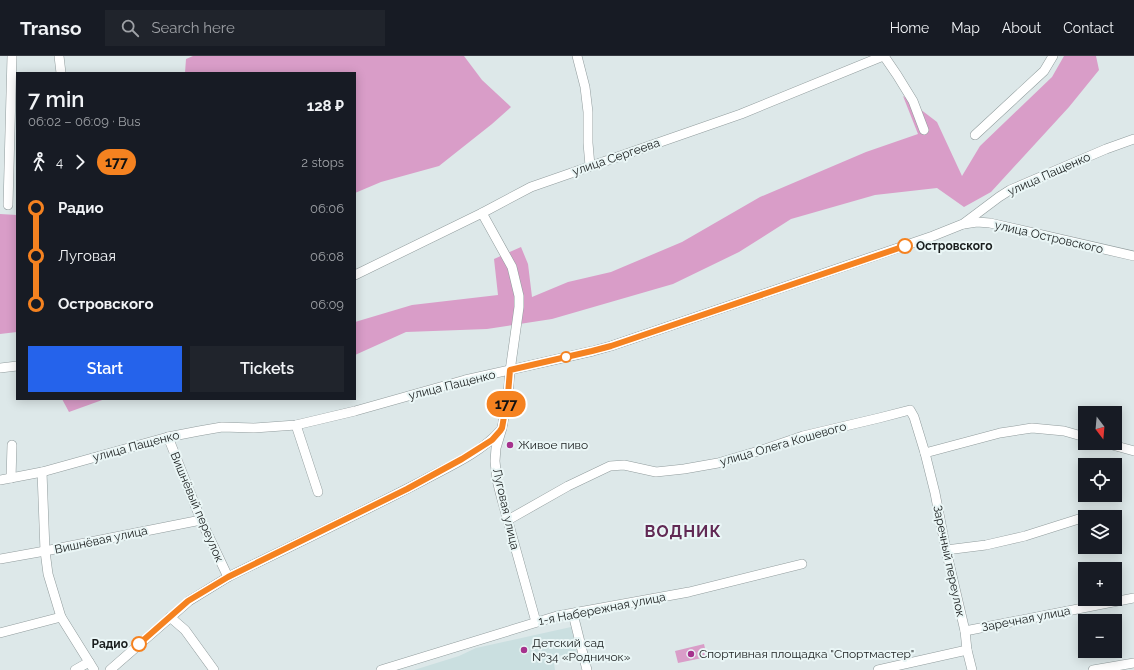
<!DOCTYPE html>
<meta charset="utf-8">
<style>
:root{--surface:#171b24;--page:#20242c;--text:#f1f3f6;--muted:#9ea1a6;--line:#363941;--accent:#2563eb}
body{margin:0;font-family:Raleway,sans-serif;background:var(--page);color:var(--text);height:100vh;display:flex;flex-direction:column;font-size:15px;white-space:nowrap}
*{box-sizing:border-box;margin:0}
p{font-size:13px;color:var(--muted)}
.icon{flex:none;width:22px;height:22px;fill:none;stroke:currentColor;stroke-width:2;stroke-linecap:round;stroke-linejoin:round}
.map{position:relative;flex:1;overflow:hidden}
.side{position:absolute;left:16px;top:16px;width:340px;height:328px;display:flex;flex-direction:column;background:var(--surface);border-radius:0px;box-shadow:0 2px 10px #0003}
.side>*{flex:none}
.badge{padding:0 8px;border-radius:13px;font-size:14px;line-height:26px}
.needle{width:26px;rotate:164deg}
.fabs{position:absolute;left:1078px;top:350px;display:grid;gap:8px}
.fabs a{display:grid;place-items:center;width:44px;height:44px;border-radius:0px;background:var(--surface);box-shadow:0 2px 10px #0003;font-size:20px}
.map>.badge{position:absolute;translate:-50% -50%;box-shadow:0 0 0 2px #fff}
.legs{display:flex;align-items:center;gap:6px;height:44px;padding:0 12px;font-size:13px}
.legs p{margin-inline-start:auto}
.head{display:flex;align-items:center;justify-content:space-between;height:68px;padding:0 12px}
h1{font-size:22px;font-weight:600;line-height:30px}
.button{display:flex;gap:8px;margin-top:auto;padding:8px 12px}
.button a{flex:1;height:46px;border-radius:0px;background:var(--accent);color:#fff;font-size:16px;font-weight:600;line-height:46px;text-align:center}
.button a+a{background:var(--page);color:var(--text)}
ul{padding:0 12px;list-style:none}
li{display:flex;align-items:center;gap:14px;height:48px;font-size:15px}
li i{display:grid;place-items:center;width:6px;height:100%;margin:0 5px;background:currentColor}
li i::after{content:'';width:10px;height:10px;margin:-5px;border:3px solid;border-radius:50%;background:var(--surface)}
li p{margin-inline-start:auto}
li:first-child i{background:linear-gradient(#0000 50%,currentColor 0)}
li:last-child i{background:linear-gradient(currentColor 50%,#0000 0)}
header{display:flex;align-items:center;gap:24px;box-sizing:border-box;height:56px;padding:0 20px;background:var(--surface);border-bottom:1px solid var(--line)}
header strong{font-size:19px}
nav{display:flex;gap:22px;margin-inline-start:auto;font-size:14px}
.search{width:280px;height:36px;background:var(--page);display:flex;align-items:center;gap:10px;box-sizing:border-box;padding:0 14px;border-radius:0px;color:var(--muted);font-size:15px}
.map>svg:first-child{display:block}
.built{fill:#cadfe0}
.green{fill:#d99dc8}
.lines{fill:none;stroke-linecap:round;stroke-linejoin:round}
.minor-casing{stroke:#919c9d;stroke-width:10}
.minor{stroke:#fff;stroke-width:9}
.line-1-casing{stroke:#fff;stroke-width:9}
.line-1{stroke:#f58220;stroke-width:6}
.stop-1-dot{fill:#fff;stroke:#f58220;stroke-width:2}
.poi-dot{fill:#a6328d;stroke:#eaf6f6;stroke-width:1.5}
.labels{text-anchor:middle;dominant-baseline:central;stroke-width:4;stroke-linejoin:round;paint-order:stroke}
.street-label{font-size:12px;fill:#1a1e1e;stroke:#eaf6f6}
.stop-label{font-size:12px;font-weight:bold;fill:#1a1e1e;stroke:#eaf6f6;text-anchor:start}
.poi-label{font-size:12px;fill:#1a1e1e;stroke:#eaf6f6;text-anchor:start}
.district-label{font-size:16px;font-weight:bold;letter-spacing:1px;fill:#612954;stroke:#eaf6f6}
</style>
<header>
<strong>Transo</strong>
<div class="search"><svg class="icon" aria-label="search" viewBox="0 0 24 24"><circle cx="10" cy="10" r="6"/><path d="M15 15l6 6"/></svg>Search here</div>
<nav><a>Home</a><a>Map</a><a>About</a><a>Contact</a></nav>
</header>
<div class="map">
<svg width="1134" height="614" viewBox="0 0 1134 614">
<rect width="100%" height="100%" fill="#dde8e9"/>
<path class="built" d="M 571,571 L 577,596 L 553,601 L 555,614 L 414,614 L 459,600 L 476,592 Z"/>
<g class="green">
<path d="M 193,0 L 464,0 L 482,24 L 511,51 L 492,68 L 439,110 L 381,126 L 355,137 L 355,17 L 185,17 L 186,3 Z"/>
<path d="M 1064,0 L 1096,0 L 1099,14 L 1069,51 L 991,136 L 964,151 L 937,132 L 875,139 L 791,163 L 739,196 L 673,228 L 552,263 L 487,273 L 406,276 L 355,299 L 355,266 L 412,249 L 498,239 L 494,203 L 521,191 L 528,208 L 532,241 L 568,226 L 611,216 L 682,186 L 760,141 L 866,96 L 918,78 L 903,40 L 937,66 L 962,120 L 980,90 L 1052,21 Z"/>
<path d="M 0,158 L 17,159 L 17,276 L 0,278 Z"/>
<path d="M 62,343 L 105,343 L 69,356 Z"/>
<path d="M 704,588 L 707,601 L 678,607 L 675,595 Z"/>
</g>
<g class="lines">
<defs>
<g id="minor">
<path d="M 59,0 L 61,17"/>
<path d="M 577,0 L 585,31 L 588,56 L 588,87 L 590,110"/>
<path d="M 884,0 L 897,19 L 913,45 L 924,74"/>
<path d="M 975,79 L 1044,15 L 1053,0"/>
<path d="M 8,149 L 12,0"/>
<path d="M 482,157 L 512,211 L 519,240 L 519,251 L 510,315 L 508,338 L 502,372 L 496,392 L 495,405 L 497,424 L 501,440 L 536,566"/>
<path d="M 964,168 L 977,166 L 990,167 L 1134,200"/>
<path d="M 355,219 L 482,157 L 531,131 L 741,58 L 883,0"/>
<path d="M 0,312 L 17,310"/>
<path d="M 296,369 L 318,436"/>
<path d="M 168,381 L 201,464 L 228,521"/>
<path d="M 1105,387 L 1134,395"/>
<path d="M 925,397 L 935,437 L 946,494 L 965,575 L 967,594 L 972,614"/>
<path d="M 42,416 L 45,495 L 48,518 L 61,561 L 94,614"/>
<path d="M 11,422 L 12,389"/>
<path d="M 0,424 L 42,416 L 168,381 L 199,375 L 222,371 L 254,372 L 296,369 L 355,355 L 465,324 L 593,295 L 611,290 L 933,180 L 963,168 L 999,141 L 1010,134 L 1106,93 L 1134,83"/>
<path d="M 508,464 L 568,430 L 610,410 L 624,409 L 656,416 L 684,413 L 718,407 L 762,394 L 803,380 L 879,362 L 910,354 L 914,361 L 925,397 L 1000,377 L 1032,372 L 1064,375 L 1085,381"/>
<path d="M 946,494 L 986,489 L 1025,480 L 1085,461"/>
<path d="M 0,503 L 45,495 L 201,464"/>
<path d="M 573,558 L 587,614"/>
<path d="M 170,561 L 185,574 L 214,614"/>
<path d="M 965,575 L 1134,542"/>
<path d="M 0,577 L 61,561"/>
<path d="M 75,614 L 89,606"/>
<path d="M 110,614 L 189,545 L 228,521 C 293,489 359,458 424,424 C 450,410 480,397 500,375"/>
<path d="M 381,614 L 557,560 L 689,536 L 802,508"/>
<path d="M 878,614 L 967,594"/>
<path d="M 1093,614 L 1134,607"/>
</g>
</defs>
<use href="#minor" class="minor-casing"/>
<use href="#minor" class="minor"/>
</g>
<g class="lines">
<defs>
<path id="line-1" d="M 139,588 L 188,545 L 228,521 L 407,433 L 462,403 L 492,384 L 500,375 L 502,372 L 508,338 L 510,314 L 592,295 L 611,290 L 905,190"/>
</defs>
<use href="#line-1" class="line-1-casing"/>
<use href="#line-1" class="line-1"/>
</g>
<g class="stop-1-dot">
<circle cx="905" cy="190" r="7"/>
<circle cx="566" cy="301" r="5"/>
<circle cx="139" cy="588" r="7"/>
</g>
<g class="poi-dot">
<circle cx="510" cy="389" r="4"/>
<circle cx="524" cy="594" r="4"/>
<circle cx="691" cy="598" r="4"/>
</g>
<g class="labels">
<g class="street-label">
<text transform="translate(616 101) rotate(-19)">улица Сергеева</text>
<text transform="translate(1049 118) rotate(-24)">улица Пащенко</text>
<text transform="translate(1049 181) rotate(13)">улица Островского</text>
<text transform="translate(452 329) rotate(-14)">улица Пащенко</text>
<text transform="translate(783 388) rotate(-16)">улица Олега Кошевого</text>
<text transform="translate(136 390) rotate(-15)">улица Пащенко</text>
<text transform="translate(197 451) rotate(67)">Вишнёвый переулок</text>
<text transform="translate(506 453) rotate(77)">Луговая улица</text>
<text transform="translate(101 484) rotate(-12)">Вишнёвая улица</text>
<text transform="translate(949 505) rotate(78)">Заречный переулок</text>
<text transform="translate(602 553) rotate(-11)">1-я Набережная улица</text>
<text transform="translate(1026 563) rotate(-11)">Заречная улица</text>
</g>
<g class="stop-label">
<text x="916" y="190">Островского</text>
<text x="128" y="588" text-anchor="end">Радио</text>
</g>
<g class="poi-label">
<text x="518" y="389">Живое пиво</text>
<text x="532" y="587">Детский сад<tspan x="532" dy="14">№34 «Родничок»</tspan></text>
<text x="699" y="598">Спортивная площадка "Спортмастер"</text>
</g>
<g class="district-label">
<text x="683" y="475">ВОДНИК</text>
</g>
</g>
</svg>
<div class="fabs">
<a><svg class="needle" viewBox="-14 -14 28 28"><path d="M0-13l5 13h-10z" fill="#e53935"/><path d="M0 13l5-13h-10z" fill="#9ea1a6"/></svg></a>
<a><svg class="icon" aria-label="locate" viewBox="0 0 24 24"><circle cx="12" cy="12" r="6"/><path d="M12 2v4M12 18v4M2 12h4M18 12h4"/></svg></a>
<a><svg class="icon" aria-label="layers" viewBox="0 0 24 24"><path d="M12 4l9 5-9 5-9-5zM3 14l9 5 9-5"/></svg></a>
<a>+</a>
<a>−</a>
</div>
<b class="badge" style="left:506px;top:348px;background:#f58220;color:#111">177</b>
<section class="side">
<div class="head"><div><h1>7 min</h1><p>06:02 – 06:09 · Bus</p></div><b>128 ₽</b></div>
<div class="legs"><svg class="icon" aria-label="walk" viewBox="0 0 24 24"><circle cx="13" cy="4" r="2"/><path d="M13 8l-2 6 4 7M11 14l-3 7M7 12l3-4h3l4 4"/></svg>4<svg class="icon" aria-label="forward" viewBox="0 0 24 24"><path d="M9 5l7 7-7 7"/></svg><b class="badge" style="background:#f58220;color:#111">177</b><p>2 stops</p></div>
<ul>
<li><i style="color:#f58220"></i><b>Радио</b><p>06:06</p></li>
<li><i style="color:#f58220"></i><span>Луговая</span><p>06:08</p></li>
<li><i style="color:#f58220"></i><b>Островского</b><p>06:09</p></li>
</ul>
<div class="button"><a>Start</a><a>Tickets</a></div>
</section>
</div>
